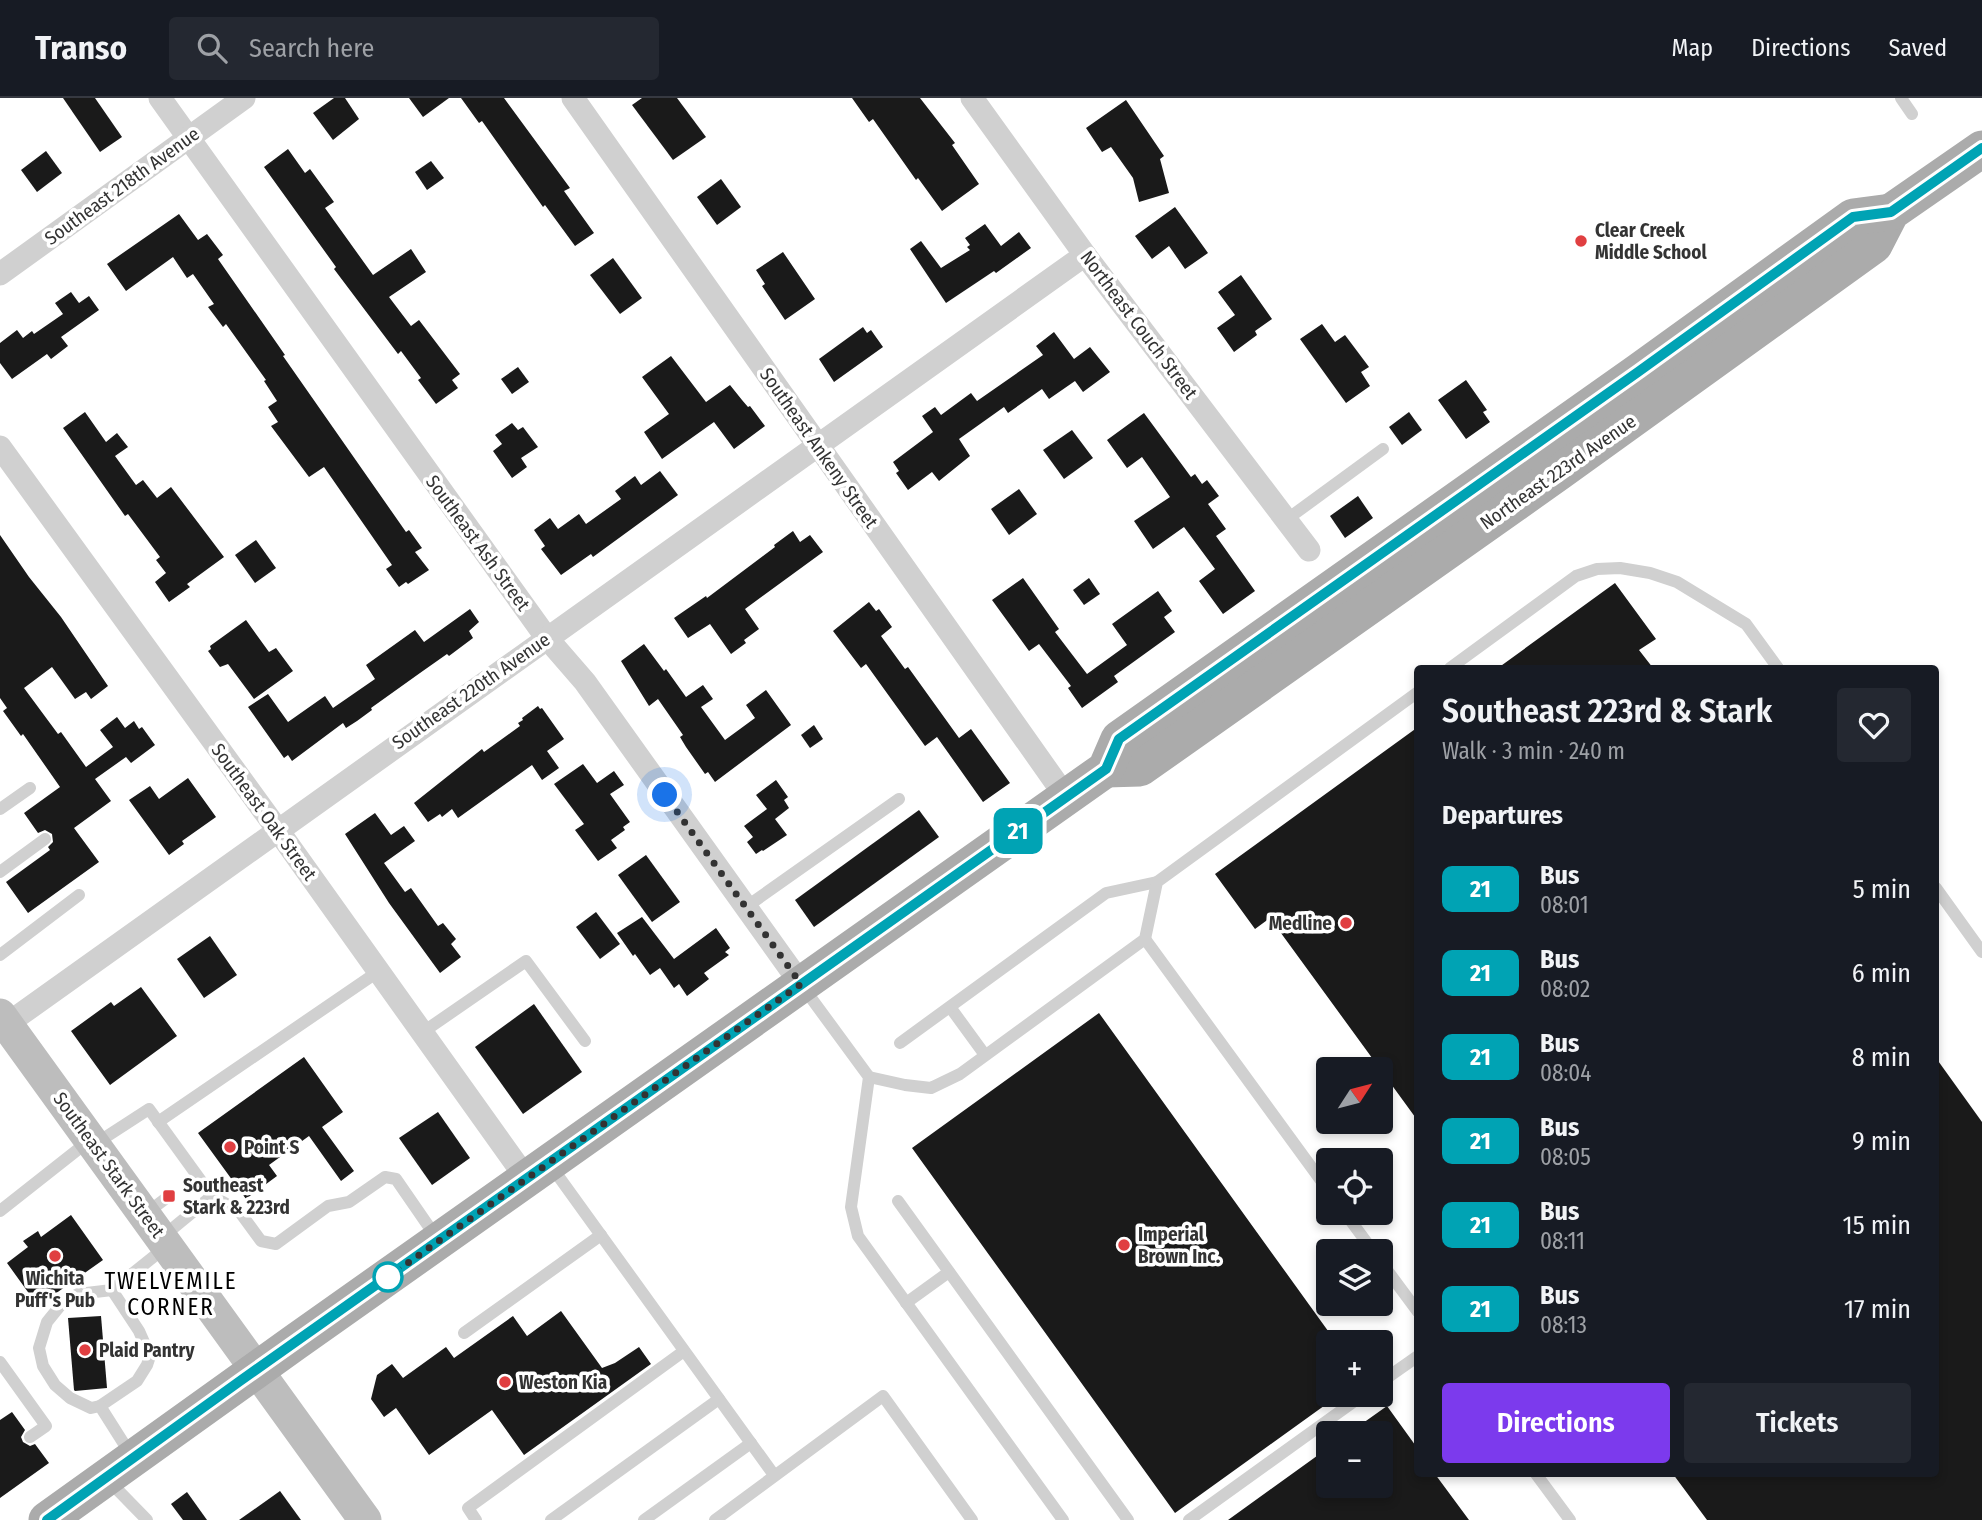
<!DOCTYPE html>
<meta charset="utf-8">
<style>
:root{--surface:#171b24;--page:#242831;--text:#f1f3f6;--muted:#9ea1a6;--line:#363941;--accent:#7c3aed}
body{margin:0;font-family:"Fira Sans Condensed",sans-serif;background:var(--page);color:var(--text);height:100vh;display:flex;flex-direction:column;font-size:26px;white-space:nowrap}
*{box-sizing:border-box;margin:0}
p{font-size:23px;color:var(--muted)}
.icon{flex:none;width:38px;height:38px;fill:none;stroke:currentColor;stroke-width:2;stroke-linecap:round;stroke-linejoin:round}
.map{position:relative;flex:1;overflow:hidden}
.sheet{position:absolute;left:1414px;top:567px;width:525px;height:812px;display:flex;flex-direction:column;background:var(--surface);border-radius:7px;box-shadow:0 4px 10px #0003}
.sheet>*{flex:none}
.badge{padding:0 14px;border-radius:10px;font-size:24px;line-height:46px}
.needle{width:46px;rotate:54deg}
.buttons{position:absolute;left:1316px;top:959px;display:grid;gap:14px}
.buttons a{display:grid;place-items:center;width:77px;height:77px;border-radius:7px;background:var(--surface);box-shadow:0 4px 10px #0003;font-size:35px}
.you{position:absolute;width:35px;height:35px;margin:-18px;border:5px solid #fff;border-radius:50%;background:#1a73e8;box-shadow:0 0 0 10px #1a73e833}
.map>.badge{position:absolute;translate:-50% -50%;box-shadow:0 0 0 4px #fff}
h2{padding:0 28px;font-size:26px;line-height:63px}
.round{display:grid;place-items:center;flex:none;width:74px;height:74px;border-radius:7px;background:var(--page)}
.overview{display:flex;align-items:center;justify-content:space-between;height:119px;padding:0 28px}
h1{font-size:33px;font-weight:600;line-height:52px}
.action{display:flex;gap:14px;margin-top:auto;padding:14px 28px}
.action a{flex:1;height:80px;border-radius:7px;background:var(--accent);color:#fff;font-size:28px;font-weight:600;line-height:80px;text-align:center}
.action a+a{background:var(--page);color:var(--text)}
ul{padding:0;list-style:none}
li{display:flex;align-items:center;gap:21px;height:84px;padding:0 28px}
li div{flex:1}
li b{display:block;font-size:26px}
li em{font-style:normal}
li .badge{min-width:77px;font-weight:700;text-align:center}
header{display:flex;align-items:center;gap:42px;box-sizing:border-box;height:98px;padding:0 35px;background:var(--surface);border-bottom:2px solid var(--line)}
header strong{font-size:33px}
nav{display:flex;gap:38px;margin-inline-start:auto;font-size:24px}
.search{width:490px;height:63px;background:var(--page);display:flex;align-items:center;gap:18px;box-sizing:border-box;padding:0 24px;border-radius:7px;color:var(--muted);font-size:26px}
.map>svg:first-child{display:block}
.building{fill:#1a1a1a}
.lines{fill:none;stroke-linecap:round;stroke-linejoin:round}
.service{stroke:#d0d0d0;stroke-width:12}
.minor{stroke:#d0d0d0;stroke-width:23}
.secondary{stroke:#bdbdbd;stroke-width:33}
.primary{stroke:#ababab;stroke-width:37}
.line-casing{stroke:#fff;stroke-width:16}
.line{stroke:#00a3b4;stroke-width:10}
.walk{stroke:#333;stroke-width:7;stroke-dasharray:0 12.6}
.poi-dot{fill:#e03f41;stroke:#fff;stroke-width:2.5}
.stop-dot{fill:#fff;stroke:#00a3b4;stroke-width:3.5}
.labels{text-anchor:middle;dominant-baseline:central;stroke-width:7;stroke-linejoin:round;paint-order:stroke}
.street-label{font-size:19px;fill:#333;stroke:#fff}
.poi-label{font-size:19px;font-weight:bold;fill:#333;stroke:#fff;text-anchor:start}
.quarter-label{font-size:23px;letter-spacing:2px;fill:#000;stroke:#fff}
</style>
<header>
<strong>Transo</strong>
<div class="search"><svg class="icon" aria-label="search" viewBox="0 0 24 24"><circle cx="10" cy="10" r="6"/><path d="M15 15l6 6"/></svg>Search here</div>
<nav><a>Map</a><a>Directions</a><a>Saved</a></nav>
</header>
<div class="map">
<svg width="1982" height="1422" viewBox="0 0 1982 1422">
<rect width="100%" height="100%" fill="#fff"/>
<g class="building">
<path d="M 63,0 L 95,0 L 122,39 L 100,54 Z"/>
<path d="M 334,0 L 345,0 L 359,21 L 333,42 L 313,15 Z"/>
<path d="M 409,0 L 449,0 L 423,19 Z"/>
<path d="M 461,0 L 504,0 L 570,90 L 564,93 L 594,135 L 575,148 L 545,107 L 543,109 L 482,23 L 479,25 Z"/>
<path d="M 642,0 L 677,0 L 706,39 L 673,62 L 632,7 Z"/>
<path d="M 852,0 L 920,0 L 955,45 L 952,47 L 979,86 L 942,113 L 918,80 L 916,82 L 873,21 L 869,24 Z"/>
<path d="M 1126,2 L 1164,58 L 1160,61 L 1169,95 L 1139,104 L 1133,80 L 1111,49 L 1102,54 L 1086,30 Z"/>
<path d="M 288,51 L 305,75 L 310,71 L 334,104 L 325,110 L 373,177 L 411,151 L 426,174 L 389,199 L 411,228 L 419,222 L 460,276 L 452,282 L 458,290 L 436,306 L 418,282 L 421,280 L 401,253 L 398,256 L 334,171 L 336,169 L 264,69 Z"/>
<path d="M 46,53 L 62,75 L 37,94 L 21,72 Z"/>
<path d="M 431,63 L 444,80 L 427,92 L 415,74 Z"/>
<path d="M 721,81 L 741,109 L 717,127 L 697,99 Z"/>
<path d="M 1175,109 L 1208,155 L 1185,171 L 1169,148 L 1152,161 L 1135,138 Z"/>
<path d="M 179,116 L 198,142 L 207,136 L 223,157 L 218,161 L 285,257 L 283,258 L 406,434 L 409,432 L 422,450 L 415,454 L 429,472 L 408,486 L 406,484 L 399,489 L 386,471 L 392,467 L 324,369 L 309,379 L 271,328 L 278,324 L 268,309 L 277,303 L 264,283 L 266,282 L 226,226 L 223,229 L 208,209 L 214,206 L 193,176 L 187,180 L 173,159 L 126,193 L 107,166 Z"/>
<path d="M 985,126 L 1001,148 L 1019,134 L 1031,150 L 996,175 L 994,173 L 946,205 L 910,151 L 921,143 L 941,170 L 970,152 L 967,149 L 970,147 L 965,140 Z"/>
<path d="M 783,154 L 815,201 L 785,222 L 762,188 L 765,186 L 756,172 Z"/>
<path d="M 613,160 L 642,200 L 620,216 L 590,177 Z"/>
<path d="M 1241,177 L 1272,221 L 1255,233 L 1257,237 L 1234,254 L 1217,230 L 1235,217 L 1218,194 Z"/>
<path d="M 71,194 L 79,205 L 89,198 L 99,212 L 61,239 L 68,248 L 51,261 L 47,256 L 12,281 L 0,265 L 0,245 L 17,232 L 23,240 L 32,233 L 34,236 L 63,216 L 55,205 Z"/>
<path d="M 1322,226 L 1335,244 L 1345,237 L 1369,269 L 1361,274 L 1370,288 L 1346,305 L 1300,241 Z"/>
<path d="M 863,229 L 867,235 L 871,232 L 883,249 L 834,284 L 819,261 Z"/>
<path d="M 1054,234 L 1074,261 L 1090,249 L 1110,274 L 1083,294 L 1075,283 L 1049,301 L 1042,291 L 1008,315 L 1004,309 L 959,341 L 970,358 L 939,383 L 932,374 L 908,392 L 896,375 L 899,373 L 893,364 L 933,334 L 922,318 L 935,309 L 941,317 L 971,295 L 977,303 L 1043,257 L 1036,248 Z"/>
<path d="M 671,258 L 706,304 L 730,287 L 742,302 L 748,309 L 750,308 L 765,328 L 734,351 L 714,324 L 662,361 L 644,334 L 669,316 L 642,279 Z"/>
<path d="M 518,269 L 529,284 L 512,296 L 501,281 Z"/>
<path d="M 1466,282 L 1487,312 L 1483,314 L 1490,324 L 1466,341 L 1438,302 Z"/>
<path d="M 85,314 L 106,344 L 117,335 L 128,349 L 115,358 L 136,387 L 143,382 L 157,400 L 171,389 L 224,459 L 187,486 L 190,489 L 169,504 L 155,484 L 166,475 L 156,462 L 160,459 L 128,416 L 125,418 L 63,330 Z"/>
<path d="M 1409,314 L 1422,332 L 1402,347 L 1389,329 Z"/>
<path d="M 1144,315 L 1191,379 L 1195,376 L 1202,386 L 1207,382 L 1219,398 L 1208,406 L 1226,431 L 1216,438 L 1255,493 L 1223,516 L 1199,483 L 1215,471 L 1184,429 L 1153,451 L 1134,423 L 1170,399 L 1142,359 L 1127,370 L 1107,342 Z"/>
<path d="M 512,325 L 518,332 L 523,329 L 538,349 L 521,360 L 527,369 L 512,380 L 493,353 L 502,346 L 495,337 Z"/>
<path d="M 1072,332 L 1093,360 L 1064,381 L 1043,352 Z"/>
<path d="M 660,373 L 678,397 L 593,459 L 591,456 L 561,477 L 541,451 L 545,448 L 534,432 L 550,420 L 558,431 L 579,416 L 586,426 L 621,401 L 615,393 L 635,378 L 641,387 Z"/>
<path d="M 1019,391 L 1037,416 L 1009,437 L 991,411 Z"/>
<path d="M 1358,398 L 1373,420 L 1345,440 L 1330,418 Z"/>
<path d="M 793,433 L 800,444 L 810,437 L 823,454 L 745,511 L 759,531 L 744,542 L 746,545 L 731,556 L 710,526 L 688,540 L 674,520 L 706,498 L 707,500 L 775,449 L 774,447 Z"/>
<path d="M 0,437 L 29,479 L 61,519 L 108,588 L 91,601 L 86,594 L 75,601 L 52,569 L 24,590 L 58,636 L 61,634 L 86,669 L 113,649 L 100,632 L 117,619 L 125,630 L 134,623 L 139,631 L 142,629 L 155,647 L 131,665 L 126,659 L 95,681 L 111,703 L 74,730 L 99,764 L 28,815 L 6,784 L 50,752 L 48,749 L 53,744 L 52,736 L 45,732 L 38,735 L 24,715 L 60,689 L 23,636 L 21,638 L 3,613 L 7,610 L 0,600 Z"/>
<path d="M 256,442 L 276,470 L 255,485 L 235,457 Z"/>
<path d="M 1023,480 L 1059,531 L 1055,534 L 1087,576 L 1127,547 L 1112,526 L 1158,493 L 1172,513 L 1164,519 L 1175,534 L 1114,578 L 1118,584 L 1082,610 L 1068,590 L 1071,588 L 1039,546 L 1029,553 L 992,502 Z"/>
<path d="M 1089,480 L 1100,496 L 1084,507 L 1073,492 Z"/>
<path d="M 1615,485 L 1656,541 L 1639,552 L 1653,570 L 1498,570 Z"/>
<path d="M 869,504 L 876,513 L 879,511 L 892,529 L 881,538 L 905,571 L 908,569 L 959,640 L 971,631 L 1010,685 L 983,704 L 937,639 L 925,648 L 866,566 L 861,570 L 833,533 Z"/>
<path d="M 470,511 L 479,524 L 469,533 L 473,540 L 449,558 L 447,556 L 420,575 L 371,610 L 372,612 L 357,623 L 346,630 L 343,625 L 292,663 L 288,657 L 284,660 L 248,609 L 268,596 L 288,624 L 325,598 L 333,610 L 375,581 L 366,567 L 415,532 L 424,544 Z"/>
<path d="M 246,522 L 269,554 L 276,550 L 293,573 L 254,601 L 228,566 L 220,569 L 208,553 L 211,551 L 210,548 Z"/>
<path d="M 644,546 L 664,573 L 666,571 L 686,599 L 703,587 L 713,601 L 701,609 L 725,642 L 755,620 L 746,607 L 766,592 L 791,627 L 715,684 L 708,674 L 705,676 L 686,649 L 680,639 L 683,637 L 658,601 L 649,608 L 621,563 Z"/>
<path d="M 538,608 L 540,611 L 542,610 L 564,641 L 547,653 L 559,670 L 542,682 L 532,667 L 458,720 L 452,711 L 442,719 L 440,716 L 428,724 L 414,705 L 482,651 L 484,654 L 520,628 L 518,625 L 523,622 L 522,620 Z"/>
<path d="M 814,627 L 823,641 L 810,650 L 801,637 Z"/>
<path d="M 1418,629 L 1418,1023 L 1270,820 L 1255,831 L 1215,776 Z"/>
<path d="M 583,666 L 597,685 L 614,673 L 624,687 L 610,696 L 630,724 L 623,729 L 625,732 L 611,742 L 617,750 L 598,763 L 575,732 L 584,726 L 554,686 Z"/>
<path d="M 188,680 L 216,719 L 182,743 L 184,746 L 169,757 L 129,702 L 150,688 L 159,701 Z"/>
<path d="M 776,682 L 788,699 L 784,702 L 789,710 L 775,721 L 787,737 L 763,753 L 762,752 L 756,756 L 747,744 L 753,739 L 744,728 L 767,711 L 756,697 Z"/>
<path d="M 919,712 L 939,739 L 814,829 L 795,802 Z"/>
<path d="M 375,715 L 391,737 L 404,728 L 415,743 L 384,765 L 405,794 L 411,790 L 438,828 L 443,825 L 456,841 L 451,846 L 461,859 L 440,875 L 389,805 L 345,736 Z"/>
<path d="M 646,757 L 680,804 L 652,824 L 618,777 Z"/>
<path d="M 596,814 L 620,846 L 600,861 L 576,829 Z"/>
<path d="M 642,819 L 674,861 L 716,830 L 730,850 L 725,854 L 729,857 L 704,875 L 709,881 L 687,898 L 679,886 L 674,890 L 660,870 L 650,877 L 635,856 L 633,858 L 617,835 Z"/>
<path d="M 210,838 L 237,877 L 204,900 L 177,861 Z"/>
<path d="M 141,889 L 177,938 L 110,987 L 71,933 L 111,904 L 114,908 Z"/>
<path d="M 534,906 L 582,974 L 523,1016 L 475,949 Z"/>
<path d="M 1099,915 L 1336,1244 L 1328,1244 L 1328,1305 L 1175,1415 L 912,1050 Z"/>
<path d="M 304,959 L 343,1014 L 322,1029 L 354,1073 L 341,1083 L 309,1038 L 269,1067 L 277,1078 L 246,1101 L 198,1035 Z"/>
<path d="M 1936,960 L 1982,1024 L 1982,1422 L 1707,1422 L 1673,1376 L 1936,1376 Z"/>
<path d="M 438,1014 L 470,1060 L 432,1087 L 399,1040 Z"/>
<path d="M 71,1117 L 103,1162 L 38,1208 L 7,1165 L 28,1149 L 23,1143 L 38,1133 L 41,1139 Z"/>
<path d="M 561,1213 L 602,1270 L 615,1265 L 639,1249 L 651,1266 L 524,1357 L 492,1312 L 429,1357 L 396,1310 L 384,1319 L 371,1301 L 377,1277 L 392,1266 L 403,1280 L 446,1249 L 454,1260 L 513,1218 L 527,1238 Z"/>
<path d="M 101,1218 L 107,1290 L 75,1293 L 74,1292 L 68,1220 Z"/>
<path d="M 1387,1308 L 1418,1351 L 1418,1376 L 1435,1376 L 1469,1422 L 1228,1422 L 1328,1350 L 1328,1388 L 1381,1388 L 1381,1335 L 1349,1335 Z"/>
<path d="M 12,1314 L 25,1332 L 21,1339 L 23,1344 L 30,1348 L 35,1346 L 49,1365 L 0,1400 L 0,1322 Z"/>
<path d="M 280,1393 L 301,1422 L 239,1422 Z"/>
<path d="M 187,1394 L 207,1422 L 183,1422 L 171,1406 Z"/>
</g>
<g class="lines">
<g class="service">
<path d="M 1901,0 L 1912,16"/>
<path d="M 1286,422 L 1383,351"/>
<path d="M 1450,570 L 1576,478 L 1597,471 L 1620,470 L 1650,475 L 1677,484 L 1746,526 L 1778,570"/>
<path d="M 0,711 L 30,690"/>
<path d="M 0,774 L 45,741"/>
<path d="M 1936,790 L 1982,854"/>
<path d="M 746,809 L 899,701"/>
<path d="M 1145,841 L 1328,1092"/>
<path d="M 0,857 L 79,797"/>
<path d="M 803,889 L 869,979 L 851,1109 L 858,1138 L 1063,1422"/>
<path d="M 950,909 L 985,957"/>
<path d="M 423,934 L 526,863 L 585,943"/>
<path d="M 900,945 L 1106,795 L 1157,784"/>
<path d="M 869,979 L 905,987 L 931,990 L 960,976 L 1145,841 L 1157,784 L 1418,594"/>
<path d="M 158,1024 L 379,873"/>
<path d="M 95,1046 L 149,1011 L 212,1098 L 161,1140"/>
<path d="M 551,1068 L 774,1377"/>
<path d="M 212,1098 L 239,1113 L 261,1143 L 276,1146 L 328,1108 L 349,1104 L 385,1079 L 396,1081 L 436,1139"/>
<path d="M 898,1103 L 1128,1422"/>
<path d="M 0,1113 L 90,1042"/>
<path d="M 1345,1115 L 1373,1153"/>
<path d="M 144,1117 L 169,1098"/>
<path d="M 1381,1164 L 1418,1214"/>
<path d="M 906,1205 L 949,1174"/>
<path d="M 464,1235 L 601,1137"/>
<path d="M 0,1264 L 46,1328 L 30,1339"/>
<path d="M 1381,1284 L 1418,1258"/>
<path d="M 100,1308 L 137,1283 L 147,1267 L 150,1258 L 139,1233 L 112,1192"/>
<path d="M 131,1357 L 100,1308 L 91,1310 L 70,1300 L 55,1287 L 43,1268 L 39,1250 L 47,1224 L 64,1203 L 78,1196 L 112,1192 L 167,1148"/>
<path d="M 1536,1376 L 1570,1422"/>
<path d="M 108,1382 L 147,1422"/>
<path d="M 476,1422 L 468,1410 L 684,1253"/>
<path d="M 551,1422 L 719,1301"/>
<path d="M 644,1422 L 751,1345"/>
<path d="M 715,1422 L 883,1298 L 972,1422"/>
<path d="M 1189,1422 L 1363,1297"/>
</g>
<g class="minor">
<path d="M 160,0 L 546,539 L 585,584 L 801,886"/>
<path d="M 573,0 L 1066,699"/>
<path d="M 972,0 L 1085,157 L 1309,452"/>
<path d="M 0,176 L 244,0"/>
<path d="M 0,349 L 277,731 L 526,1080"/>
<path d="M 7,926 L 1085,157"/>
</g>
<path class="secondary" d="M 0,917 L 365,1422"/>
<g class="primary">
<path d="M 1106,671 L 1140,670 L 1559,374 L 1874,147 L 1891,114 L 1982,51"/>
<path d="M 47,1422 L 294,1245 L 1106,671 L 1119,641 L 1638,274 L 1853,119 L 1891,114"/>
</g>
</g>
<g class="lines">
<defs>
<path id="line" d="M 47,1422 L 240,1283 L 1106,671 L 1119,641 L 1638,274 L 1853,119 L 1891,114 L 1982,50"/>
</defs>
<use href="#line" class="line-casing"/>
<use href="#line" class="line"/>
<path class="walk" d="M 388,1179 L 801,886 L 665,697"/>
</g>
<g class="poi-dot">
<circle cx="1581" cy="143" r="7"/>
<circle cx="1346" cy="825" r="7"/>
<circle cx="230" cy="1049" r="7"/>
<rect x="162" y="1091" width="14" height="14" rx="3.5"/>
<circle cx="1124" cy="1147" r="7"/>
<circle cx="55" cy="1158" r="7"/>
<circle cx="85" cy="1252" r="7"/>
<circle cx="505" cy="1284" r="7"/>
</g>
<circle class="stop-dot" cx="388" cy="1179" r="14"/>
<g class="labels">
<g class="street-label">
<text transform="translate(122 88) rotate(-36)">Southeast 218th Avenue</text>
<text transform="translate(1139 227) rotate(53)">Northeast Couch Street</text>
<text transform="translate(819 350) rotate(55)">Southeast Ankeny Street</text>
<text transform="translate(1558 374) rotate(-35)">Northeast 223rd Avenue</text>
<text transform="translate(478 445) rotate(54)">Southeast Ash Street</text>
<text transform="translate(471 593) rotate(-35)">Southeast 220th Avenue</text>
<text transform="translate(264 714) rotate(54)">Southeast Oak Street</text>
<text transform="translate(109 1067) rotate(54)">Southeast Stark Street</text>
</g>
<g class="poi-label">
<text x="1595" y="132">Clear Creek<tspan x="1595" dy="22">Middle School</tspan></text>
<text x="1332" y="825" text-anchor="end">Medline</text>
<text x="244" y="1049">Point S</text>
<text x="183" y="1087">Southeast<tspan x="183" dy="22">Stark &amp; 223rd</tspan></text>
<text x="1138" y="1136">Imperial<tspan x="1138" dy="22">Brown Inc.</tspan></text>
<text x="55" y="1180" text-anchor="middle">Wichita<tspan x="55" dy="22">Puff's Pub</tspan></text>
<text x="99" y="1252">Plaid Pantry</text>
<text x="519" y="1284">Weston Kia</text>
</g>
<g class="quarter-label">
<text x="171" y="1183">TWELVEMILE<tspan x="171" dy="26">CORNER</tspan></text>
</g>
</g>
</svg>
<div class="buttons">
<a><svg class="needle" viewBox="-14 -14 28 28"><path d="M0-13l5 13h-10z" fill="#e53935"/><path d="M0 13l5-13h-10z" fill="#9ea1a6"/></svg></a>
<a><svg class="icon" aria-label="locate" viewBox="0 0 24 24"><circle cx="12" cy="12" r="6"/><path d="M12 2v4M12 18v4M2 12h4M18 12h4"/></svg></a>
<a><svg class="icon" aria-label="layers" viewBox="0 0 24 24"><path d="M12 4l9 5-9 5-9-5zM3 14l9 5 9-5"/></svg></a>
<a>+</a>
<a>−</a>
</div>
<div class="you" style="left:665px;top:697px"></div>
<b class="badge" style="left:1018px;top:733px;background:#00a3b4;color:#fff">21</b>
<section class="sheet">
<div class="overview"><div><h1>Southeast 223rd &amp; Stark</h1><p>Walk · 3 min · 240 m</p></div><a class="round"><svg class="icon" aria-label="heart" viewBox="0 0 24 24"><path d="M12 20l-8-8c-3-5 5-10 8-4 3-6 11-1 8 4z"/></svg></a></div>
<h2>Departures</h2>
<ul>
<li><span class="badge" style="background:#00a3b4;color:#fff">21</span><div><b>Bus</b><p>08:01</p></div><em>5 min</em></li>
<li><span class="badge" style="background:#00a3b4;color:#fff">21</span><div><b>Bus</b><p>08:02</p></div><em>6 min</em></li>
<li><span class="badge" style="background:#00a3b4;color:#fff">21</span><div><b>Bus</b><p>08:04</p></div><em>8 min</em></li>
<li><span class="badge" style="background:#00a3b4;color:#fff">21</span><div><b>Bus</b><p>08:05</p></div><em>9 min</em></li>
<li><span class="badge" style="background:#00a3b4;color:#fff">21</span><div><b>Bus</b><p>08:11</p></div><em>15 min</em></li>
<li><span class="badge" style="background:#00a3b4;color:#fff">21</span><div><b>Bus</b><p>08:13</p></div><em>17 min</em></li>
</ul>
<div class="action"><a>Directions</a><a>Tickets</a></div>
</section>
</div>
